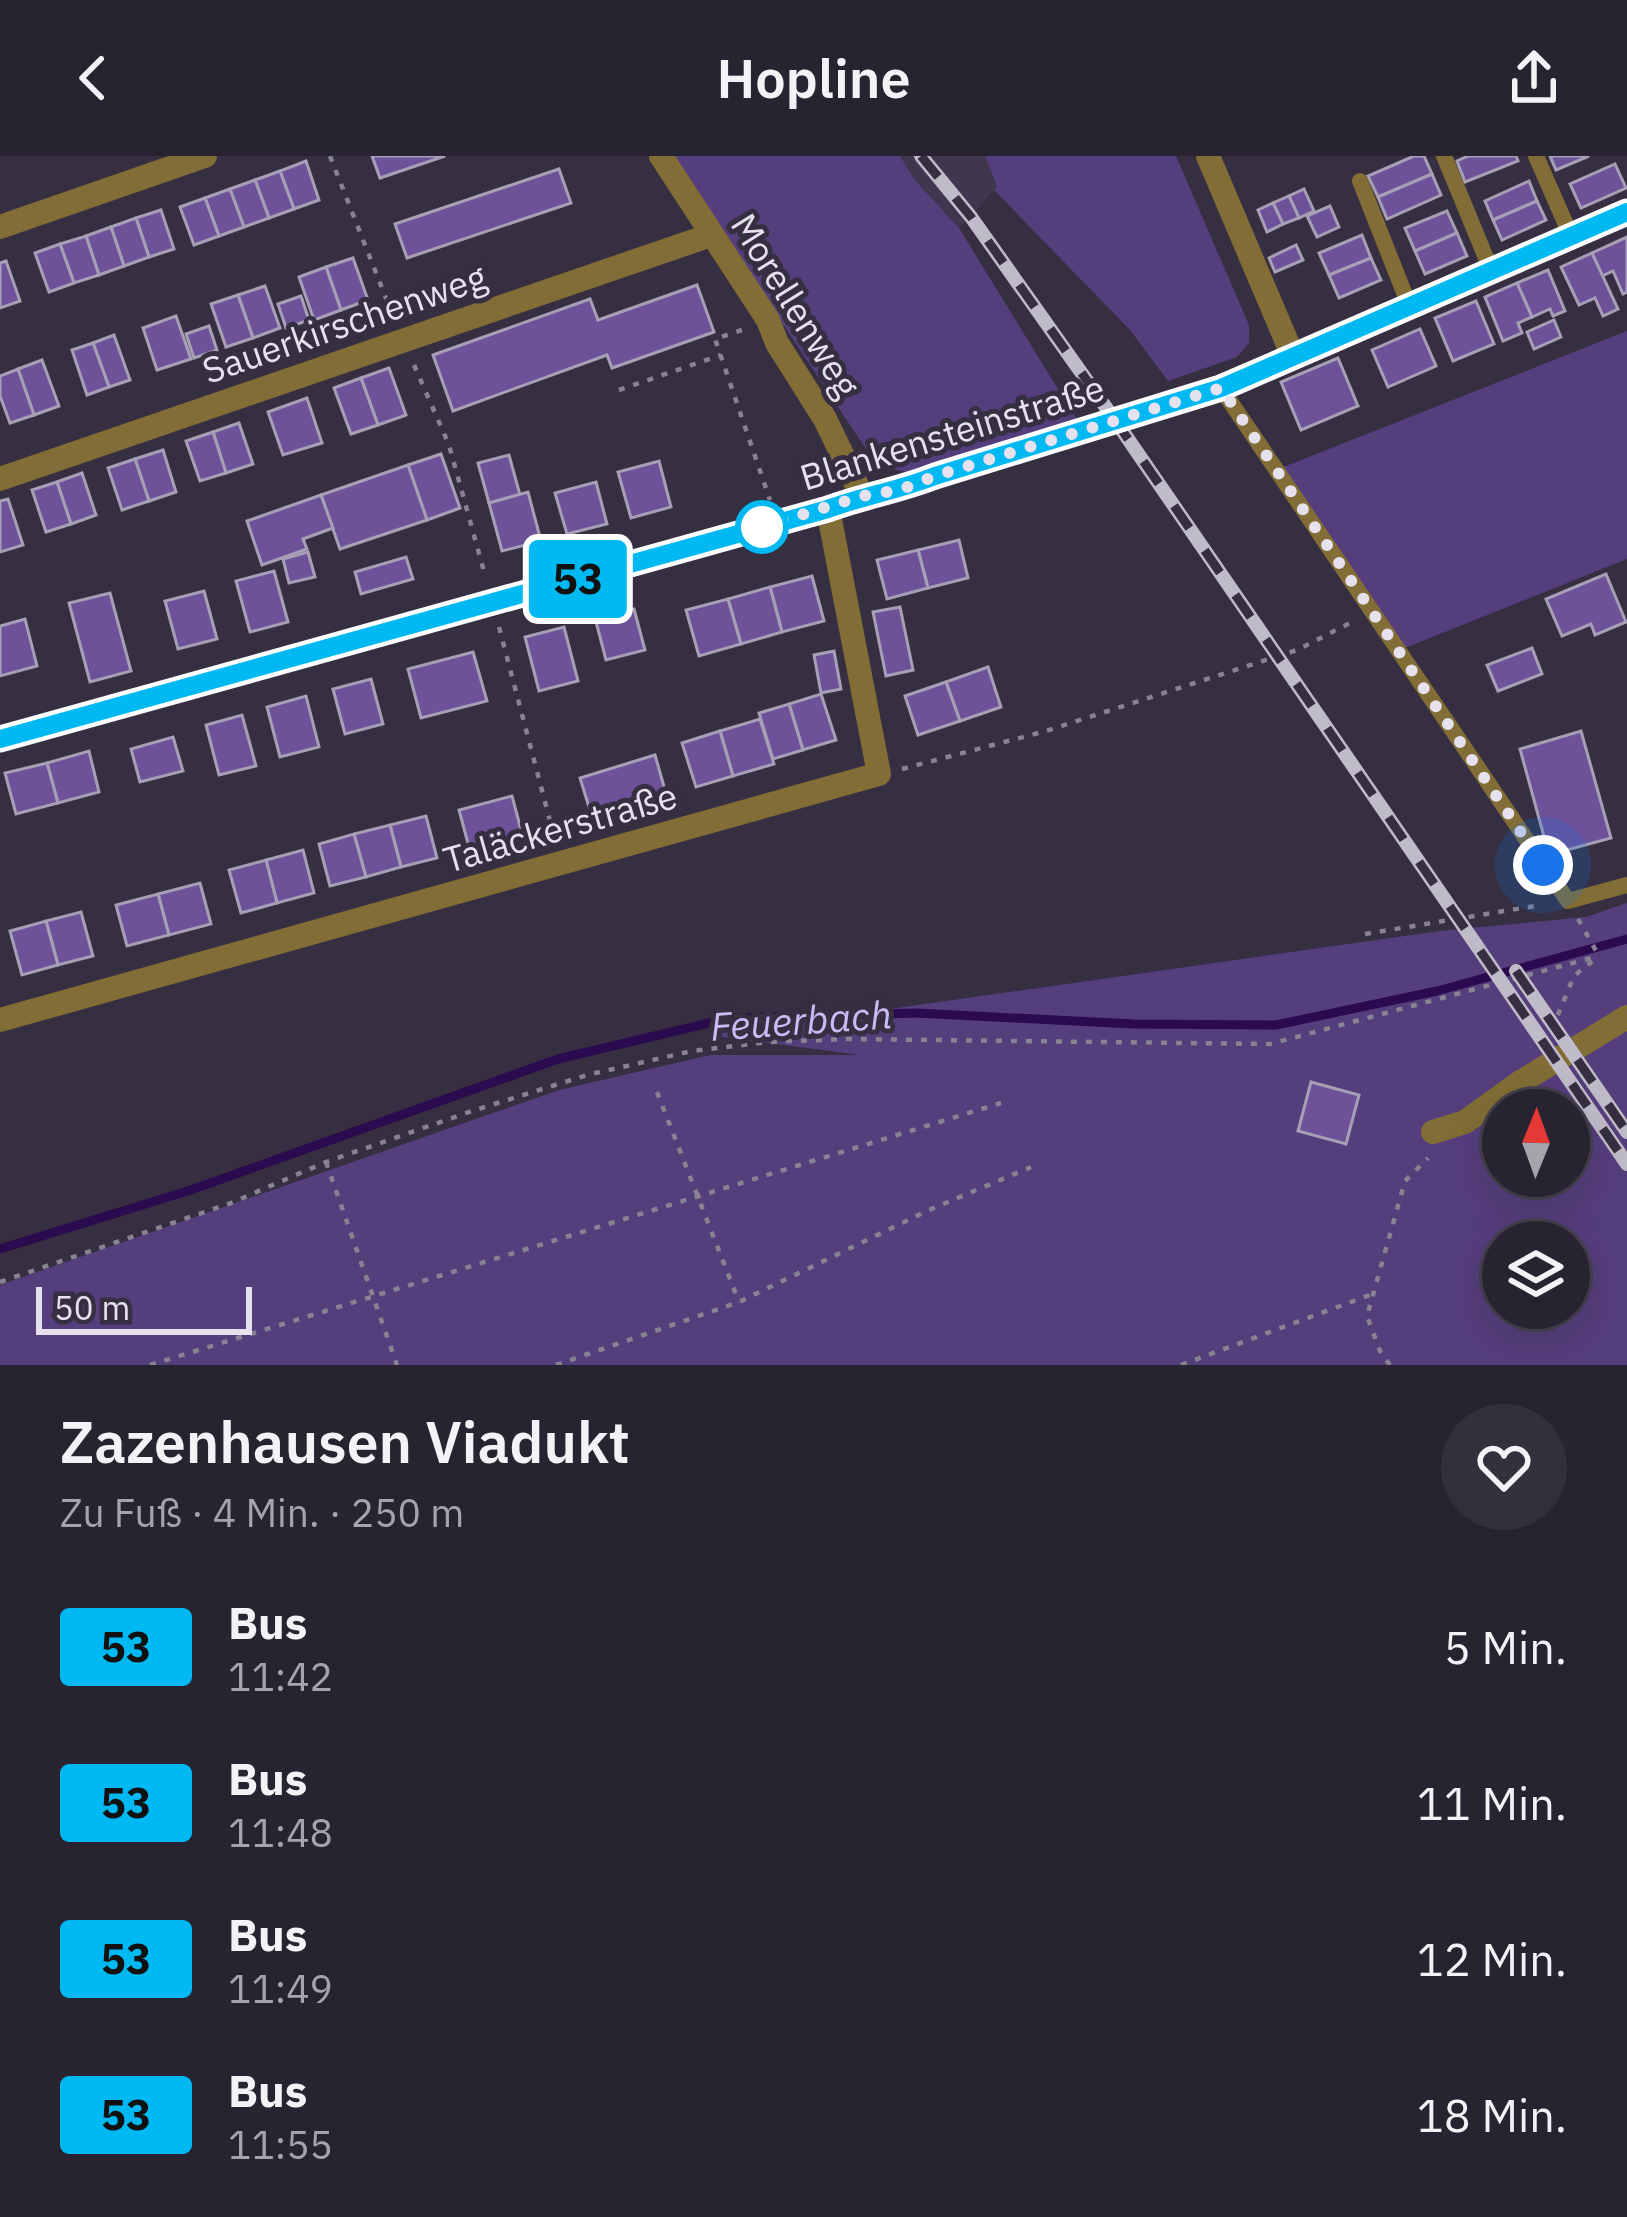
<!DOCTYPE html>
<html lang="de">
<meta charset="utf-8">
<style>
:root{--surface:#282331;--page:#342f3d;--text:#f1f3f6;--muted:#a5a4ab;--line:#44404d}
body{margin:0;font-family:"IBM Plex Sans",sans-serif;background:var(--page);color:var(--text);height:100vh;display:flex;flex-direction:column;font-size:45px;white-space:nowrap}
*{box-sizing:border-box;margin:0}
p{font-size:39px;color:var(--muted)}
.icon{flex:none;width:66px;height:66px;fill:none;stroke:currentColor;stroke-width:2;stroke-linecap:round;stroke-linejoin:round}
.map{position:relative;height:1209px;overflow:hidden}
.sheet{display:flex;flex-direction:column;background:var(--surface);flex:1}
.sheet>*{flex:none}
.badge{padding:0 24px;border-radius:9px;font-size:42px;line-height:78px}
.needle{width:78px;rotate:1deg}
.controls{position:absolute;left:1482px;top:933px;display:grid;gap:24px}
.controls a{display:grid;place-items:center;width:108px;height:108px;border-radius:50%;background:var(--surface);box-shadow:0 12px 48px #0002,0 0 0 3px var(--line);font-size:60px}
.scale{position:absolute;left:36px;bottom:30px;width:216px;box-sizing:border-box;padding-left:12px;border:6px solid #e5e1ed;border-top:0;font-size:33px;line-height:42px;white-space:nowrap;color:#e5e1ed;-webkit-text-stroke:9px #352f41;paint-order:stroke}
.you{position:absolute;width:60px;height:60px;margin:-30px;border:9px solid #fff;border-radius:50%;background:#1a73e8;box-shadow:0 0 0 18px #1a73e833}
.map>.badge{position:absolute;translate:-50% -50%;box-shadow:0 0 0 6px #fff}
.round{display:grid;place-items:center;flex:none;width:126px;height:126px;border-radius:63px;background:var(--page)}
.headline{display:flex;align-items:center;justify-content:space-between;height:204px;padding:0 60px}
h1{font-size:57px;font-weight:600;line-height:90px}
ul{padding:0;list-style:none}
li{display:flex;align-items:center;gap:36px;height:156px;padding:0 60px}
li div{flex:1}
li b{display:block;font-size:45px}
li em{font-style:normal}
li .badge{min-width:132px;font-weight:700;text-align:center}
header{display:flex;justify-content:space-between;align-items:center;height:156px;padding:0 60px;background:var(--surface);font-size:54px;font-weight:600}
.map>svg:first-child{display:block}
.built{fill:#3f374f}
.green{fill:#553e7c;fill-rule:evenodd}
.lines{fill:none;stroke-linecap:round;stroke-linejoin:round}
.stream{stroke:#2b0a4f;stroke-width:9}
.building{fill:#6d529a;stroke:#a69fb6;stroke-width:3}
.path{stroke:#888392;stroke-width:4.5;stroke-dasharray:6 9;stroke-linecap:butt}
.service{stroke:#816d35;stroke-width:16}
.minor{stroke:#816d35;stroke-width:24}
.rail-casing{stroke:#c0bbc9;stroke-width:14}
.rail{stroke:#352f41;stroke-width:9;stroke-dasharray:27;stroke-linecap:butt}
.line-casing{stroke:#fff;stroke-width:27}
.line{stroke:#00b9f2;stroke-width:18}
.walk{stroke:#e5e1ed;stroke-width:12;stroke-dasharray:0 21.6}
.stop-dot{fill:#fff;stroke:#00b9f2;stroke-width:6}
.labels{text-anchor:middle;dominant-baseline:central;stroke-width:10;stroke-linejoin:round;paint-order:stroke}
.street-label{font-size:36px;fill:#e5e1ed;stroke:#352f41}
.water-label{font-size:39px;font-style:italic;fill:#cdb9f6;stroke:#352f41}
</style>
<header><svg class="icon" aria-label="back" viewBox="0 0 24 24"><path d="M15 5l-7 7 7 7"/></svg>Hopline<svg class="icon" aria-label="share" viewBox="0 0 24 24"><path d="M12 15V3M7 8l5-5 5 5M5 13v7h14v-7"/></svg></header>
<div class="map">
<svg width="1627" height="1209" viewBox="0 0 1627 1209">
<rect width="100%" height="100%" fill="#352f41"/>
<path class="built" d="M 900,0 L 985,0 L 998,30 L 959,72 L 914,23 Z"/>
<g class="green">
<path d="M 671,0 L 900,0 L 914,23 L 959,72 L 1079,267 L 914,318 L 885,311 L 870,299 Z"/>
<path d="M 985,0 L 1176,0 L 1249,169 L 1249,187 L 1237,201 L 1168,225 L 1130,174 L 994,34 L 997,30 Z"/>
<path d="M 1627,175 L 1627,403 L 1405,492 L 1281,312 Z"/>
<path d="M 1627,747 L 1627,1209 L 0,1209 L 0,1129 L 559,934 L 710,899 L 861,899 L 707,879 L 1440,775 L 1586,761 ZM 1503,954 L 1569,954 L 1569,1020 L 1503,1020 ZM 1503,1086 L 1569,1086 L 1569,1152 L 1503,1152 Z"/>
</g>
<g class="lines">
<path class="stream" d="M 0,1093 L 191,1034 L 558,903 L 730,862 L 916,857 L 1134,868 L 1276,869 L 1437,835 L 1627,783"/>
</g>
<g class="building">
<path d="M 372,0 L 445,0 L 380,22 Z"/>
<path d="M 1414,0 L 1424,0 L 1432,18 L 1378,41 L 1368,20 Z"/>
<path d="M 1468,0 L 1516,0 L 1518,5 L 1465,26 L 1457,5 Z"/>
<path d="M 1550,0 L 1589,0 L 1556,14 Z"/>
<path d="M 306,5 L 319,44 L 294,53 L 280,15 Z"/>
<path d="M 1615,8 L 1626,32 L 1581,52 L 1570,28 Z"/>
<path d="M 559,13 L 571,47 L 407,102 L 395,68 Z"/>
<path d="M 280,15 L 294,53 L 269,62 L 255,24 Z"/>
<path d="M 1432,18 L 1441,39 L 1387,63 L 1378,41 Z"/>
<path d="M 255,24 L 269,62 L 244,71 L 230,33 Z"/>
<path d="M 1529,25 L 1537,45 L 1493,64 L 1485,45 Z"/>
<path d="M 230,33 L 244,71 L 219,80 L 205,42 Z"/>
<path d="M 1304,33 L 1314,55 L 1299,62 L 1289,40 Z"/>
<path d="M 1289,40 L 1299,62 L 1283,68 L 1273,47 Z"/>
<path d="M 205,42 L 219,80 L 194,89 L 180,51 Z"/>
<path d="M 1537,45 L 1546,64 L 1502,84 L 1493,64 Z"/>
<path d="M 1273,47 L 1283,68 L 1267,76 L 1258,54 Z"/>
<path d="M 1330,50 L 1339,71 L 1317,81 L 1307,60 Z"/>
<path d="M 161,54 L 174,93 L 149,101 L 136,62 Z"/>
<path d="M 1447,55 L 1457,77 L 1415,95 L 1405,72 Z"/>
<path d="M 136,62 L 149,101 L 124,110 L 111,71 Z"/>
<path d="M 111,71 L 124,110 L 99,119 L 86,80 Z"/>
<path d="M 1457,77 L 1467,100 L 1425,118 L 1415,95 Z"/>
<path d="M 1362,79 L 1371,102 L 1329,119 L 1319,97 Z"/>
<path d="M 86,80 L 99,119 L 74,127 L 60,88 Z"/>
<path d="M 1627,81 L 1627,136 L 1623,138 L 1613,115 L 1602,120 L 1592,97 Z"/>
<path d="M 60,88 L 74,127 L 49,136 L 35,97 Z"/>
<path d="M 1296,89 L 1303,104 L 1275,116 L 1269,102 Z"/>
<path d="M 1592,97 L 1618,153 L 1603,160 L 1595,142 L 1579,149 L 1561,111 Z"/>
<path d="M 353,102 L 368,144 L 341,154 L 326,111 Z"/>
<path d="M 1371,102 L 1381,124 L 1339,142 L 1329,119 Z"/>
<path d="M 6,105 L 20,145 L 0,152 L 0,107 Z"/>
<path d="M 326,111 L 341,154 L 314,164 L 299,121 Z"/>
<path d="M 1548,114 L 1565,155 L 1553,160 L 1550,153 L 1532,161 L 1517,127 Z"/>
<path d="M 1517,127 L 1532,161 L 1518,167 L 1522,177 L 1503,185 L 1485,141 Z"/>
<path d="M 697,129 L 714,176 L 612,212 L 607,199 L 453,255 L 433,199 L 590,143 L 598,164 Z"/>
<path d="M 265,130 L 280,172 L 253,182 L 238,139 Z"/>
<path d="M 238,139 L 253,182 L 226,191 L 211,148 Z"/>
<path d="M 301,140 L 309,164 L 286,172 L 278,148 Z"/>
<path d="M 1476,145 L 1494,188 L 1453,205 L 1435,162 Z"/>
<path d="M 176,160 L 191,203 L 157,214 L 143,172 Z"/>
<path d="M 1554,164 L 1561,181 L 1534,193 L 1527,176 Z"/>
<path d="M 209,170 L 217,194 L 194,202 L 186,178 Z"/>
<path d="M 1420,173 L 1436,210 L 1388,231 L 1372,194 Z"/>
<path d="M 114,179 L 130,224 L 109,231 L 93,187 Z"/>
<path d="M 93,187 L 109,231 L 87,239 L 72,194 Z"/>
<path d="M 1338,202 L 1358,250 L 1301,274 L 1281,226 Z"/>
<path d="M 42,204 L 59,250 L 34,259 L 18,213 Z"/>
<path d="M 389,212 L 406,259 L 378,269 L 361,222 Z"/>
<path d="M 18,213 L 34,259 L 10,267 L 0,240 L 0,220 Z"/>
<path d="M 361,222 L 378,269 L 351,278 L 334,232 Z"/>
<path d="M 307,242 L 322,287 L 283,299 L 268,256 Z"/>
<path d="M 239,267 L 253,308 L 226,317 L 213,276 Z"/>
<path d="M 213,276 L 226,317 L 200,325 L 186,285 Z"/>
<path d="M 163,294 L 176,336 L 149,345 L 135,303 Z"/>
<path d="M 441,298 L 460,352 L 427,364 L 408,309 Z"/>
<path d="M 509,299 L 520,339 L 489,347 L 478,307 Z"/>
<path d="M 135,303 L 149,345 L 122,354 L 108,312 Z"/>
<path d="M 659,305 L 671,351 L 631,362 L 618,316 Z"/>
<path d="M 408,309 L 427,364 L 340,393 L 321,339 Z"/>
<path d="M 82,317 L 96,359 L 71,368 L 57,326 Z"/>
<path d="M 57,326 L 71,368 L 46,376 L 32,334 Z"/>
<path d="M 596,326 L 607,368 L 567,378 L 555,337 Z"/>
<path d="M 528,336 L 541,385 L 502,395 L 489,347 Z"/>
<path d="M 321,339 L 333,372 L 303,383 L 307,393 L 262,409 L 247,365 Z"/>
<path d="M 8,343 L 23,389 L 0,396 L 0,345 Z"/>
<path d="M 959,384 L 968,422 L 928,432 L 918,394 Z"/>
<path d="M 918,394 L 928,432 L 887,443 L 877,404 Z"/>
<path d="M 308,396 L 315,421 L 289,427 L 283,403 Z"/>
<path d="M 406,401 L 413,423 L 361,438 L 355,416 Z"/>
<path d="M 274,415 L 288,466 L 250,476 L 236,425 Z"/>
<path d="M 1606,418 L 1626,466 L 1595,479 L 1591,468 L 1562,480 L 1546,443 Z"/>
<path d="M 812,420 L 824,465 L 782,476 L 770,431 Z"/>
<path d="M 770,431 L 782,476 L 741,488 L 728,443 Z"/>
<path d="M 204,435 L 217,483 L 178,493 L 165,445 Z"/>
<path d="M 110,437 L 131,515 L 90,526 L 69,447 Z"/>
<path d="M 728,443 L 741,488 L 699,500 L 686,454 Z"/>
<path d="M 900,451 L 913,514 L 886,520 L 873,456 Z"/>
<path d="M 634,453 L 645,494 L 606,504 L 595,462 Z"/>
<path d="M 25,463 L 37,510 L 0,520 L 0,470 Z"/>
<path d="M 564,471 L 578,525 L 539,535 L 525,481 Z"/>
<path d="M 1532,492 L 1542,518 L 1498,535 L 1487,509 Z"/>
<path d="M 834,495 L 841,533 L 821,537 L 814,499 Z"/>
<path d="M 473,496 L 487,545 L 421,562 L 408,513 Z"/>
<path d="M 988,511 L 1001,551 L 960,565 L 946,526 Z"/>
<path d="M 371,523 L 383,568 L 345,578 L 333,533 Z"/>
<path d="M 946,526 L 960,565 L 918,579 L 905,540 Z"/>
<path d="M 821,538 L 836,584 L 803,594 L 789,548 Z"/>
<path d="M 306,540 L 319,591 L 280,601 L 267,551 Z"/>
<path d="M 789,548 L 803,594 L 773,603 L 759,557 Z"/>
<path d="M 242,559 L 256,610 L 219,619 L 206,569 Z"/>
<path d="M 760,563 L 774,608 L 733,620 L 720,575 Z"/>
<path d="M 720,575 L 733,620 L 696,631 L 682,587 Z"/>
<path d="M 1581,575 L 1611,682 L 1549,699 L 1520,593 Z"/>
<path d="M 173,581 L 183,615 L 140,626 L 131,593 Z"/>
<path d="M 89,595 L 99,636 L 58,647 L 47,607 Z"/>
<path d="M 655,599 L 667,641 L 593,664 L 580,622 Z"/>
<path d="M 47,607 L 58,647 L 16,658 L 5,617 Z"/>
<path d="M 512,640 L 523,681 L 470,695 L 459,654 Z"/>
<path d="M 426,660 L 437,702 L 401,711 L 390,669 Z"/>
<path d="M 390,669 L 401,711 L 366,721 L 354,678 Z"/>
<path d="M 354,678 L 366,721 L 330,730 L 319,688 Z"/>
<path d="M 303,694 L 314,737 L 277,747 L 266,704 Z"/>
<path d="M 266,704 L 277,747 L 241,757 L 229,714 Z"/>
<path d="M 200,727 L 211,768 L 169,779 L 158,738 Z"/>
<path d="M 158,738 L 169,779 L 127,790 L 116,749 Z"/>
<path d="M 81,756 L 93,800 L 58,809 L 46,765 Z"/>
<path d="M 46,765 L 58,809 L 22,819 L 10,775 Z"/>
<path d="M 1311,926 L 1359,939 L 1346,988 L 1298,975 Z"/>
</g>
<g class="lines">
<g class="path">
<path d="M 330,0 L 393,160"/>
<path d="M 742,174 L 715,183 L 770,344"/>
<path d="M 414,209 L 449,289 L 485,419"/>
<path d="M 619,234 L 721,199"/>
<path d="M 499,471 L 554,680"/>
<path d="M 902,613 L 1046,575 L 1297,494 L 1352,466"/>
<path d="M 1578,763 L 1599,800"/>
<path d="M 1365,778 L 1541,749"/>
<path d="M 1552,873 L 1574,820 L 1595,803"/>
<path d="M 657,936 L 739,1146"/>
<path d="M 326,1006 L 397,1209"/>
<path d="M 0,1126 L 231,1047 L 326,1006 L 469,956 L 587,919 L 692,895 L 769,886 L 847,883 L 1270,888 L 1599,800"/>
<path d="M 150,1209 L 1001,947"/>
<path d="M 556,1209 L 739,1146 L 929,1054 L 1031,1011"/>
<path d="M 1181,1209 L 1375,1137"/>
<path d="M 1390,1209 L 1380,1195 L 1367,1160 L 1405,1025 L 1428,1002"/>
</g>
<g class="service">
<path d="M 1444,0 L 1491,114"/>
<path d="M 1536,0 L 1571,80"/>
<path d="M 1360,25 L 1409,149"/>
<path d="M 1221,232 L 1568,745 L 1627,729"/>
</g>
<g class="minor">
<path d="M 661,0 L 768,164 L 777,187 L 825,263 L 862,340"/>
<path d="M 1208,0 L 1292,198"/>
<path d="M 0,71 L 205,0"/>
<path d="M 0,323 L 711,79"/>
<path d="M 0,583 L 828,353 C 863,340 899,334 935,320 L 1221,232 L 1627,56"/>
<path d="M 0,864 L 879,618 L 828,353"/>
<path d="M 1433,976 L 1465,966 L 1519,927 L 1627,861"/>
</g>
<defs>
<g id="rail">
<path d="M 921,0 L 971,61 L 1117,267 L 1627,1008"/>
<path d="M 1516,815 L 1627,976"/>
</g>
</defs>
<use href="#rail" class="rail-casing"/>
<use href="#rail" class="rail"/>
</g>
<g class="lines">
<defs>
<path id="line" d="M 0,583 L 828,353 C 863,340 900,334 935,320 L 1221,232 L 1627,56"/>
</defs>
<use href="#line" class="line-casing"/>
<use href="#line" class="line"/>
<path class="walk" d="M 762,371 L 862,340 L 900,334 L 935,320 L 1221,232 L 1543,709"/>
</g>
<circle class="stop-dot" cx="762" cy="371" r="24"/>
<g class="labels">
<g class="street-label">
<text transform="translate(796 149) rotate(58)">Morellenweg</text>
<text transform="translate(344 167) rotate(-19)">Sauerkirschenweg</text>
<text transform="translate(952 276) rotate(-17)">Blankensteinstraße</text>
<text transform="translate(560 671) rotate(-16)">Taläckerstraße</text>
</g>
<g class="water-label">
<text transform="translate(801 864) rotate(-4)">Feuerbach</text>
</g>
</g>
</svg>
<div class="controls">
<a><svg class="needle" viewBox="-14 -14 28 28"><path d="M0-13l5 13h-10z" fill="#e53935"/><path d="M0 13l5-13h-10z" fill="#a5a4ab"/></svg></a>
<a><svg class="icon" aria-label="layers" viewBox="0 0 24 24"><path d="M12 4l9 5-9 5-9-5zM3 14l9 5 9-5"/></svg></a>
</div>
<div class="scale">50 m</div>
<div class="you" style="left:1543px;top:709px"></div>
<b class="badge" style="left:578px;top:423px;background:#00b9f2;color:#111">53</b>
</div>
<section class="sheet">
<div class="headline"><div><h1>Zazenhausen Viadukt</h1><p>Zu Fuß · 4 Min. · 250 m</p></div><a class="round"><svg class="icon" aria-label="heart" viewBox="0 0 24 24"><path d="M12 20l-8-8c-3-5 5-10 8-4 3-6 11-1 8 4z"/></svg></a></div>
<ul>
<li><span class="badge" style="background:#00b9f2;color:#111">53</span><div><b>Bus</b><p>11:42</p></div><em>5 Min.</em></li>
<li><span class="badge" style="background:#00b9f2;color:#111">53</span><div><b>Bus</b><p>11:48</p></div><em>11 Min.</em></li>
<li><span class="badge" style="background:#00b9f2;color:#111">53</span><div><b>Bus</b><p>11:49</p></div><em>12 Min.</em></li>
<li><span class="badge" style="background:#00b9f2;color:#111">53</span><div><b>Bus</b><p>11:55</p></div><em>18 Min.</em></li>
</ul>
</section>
